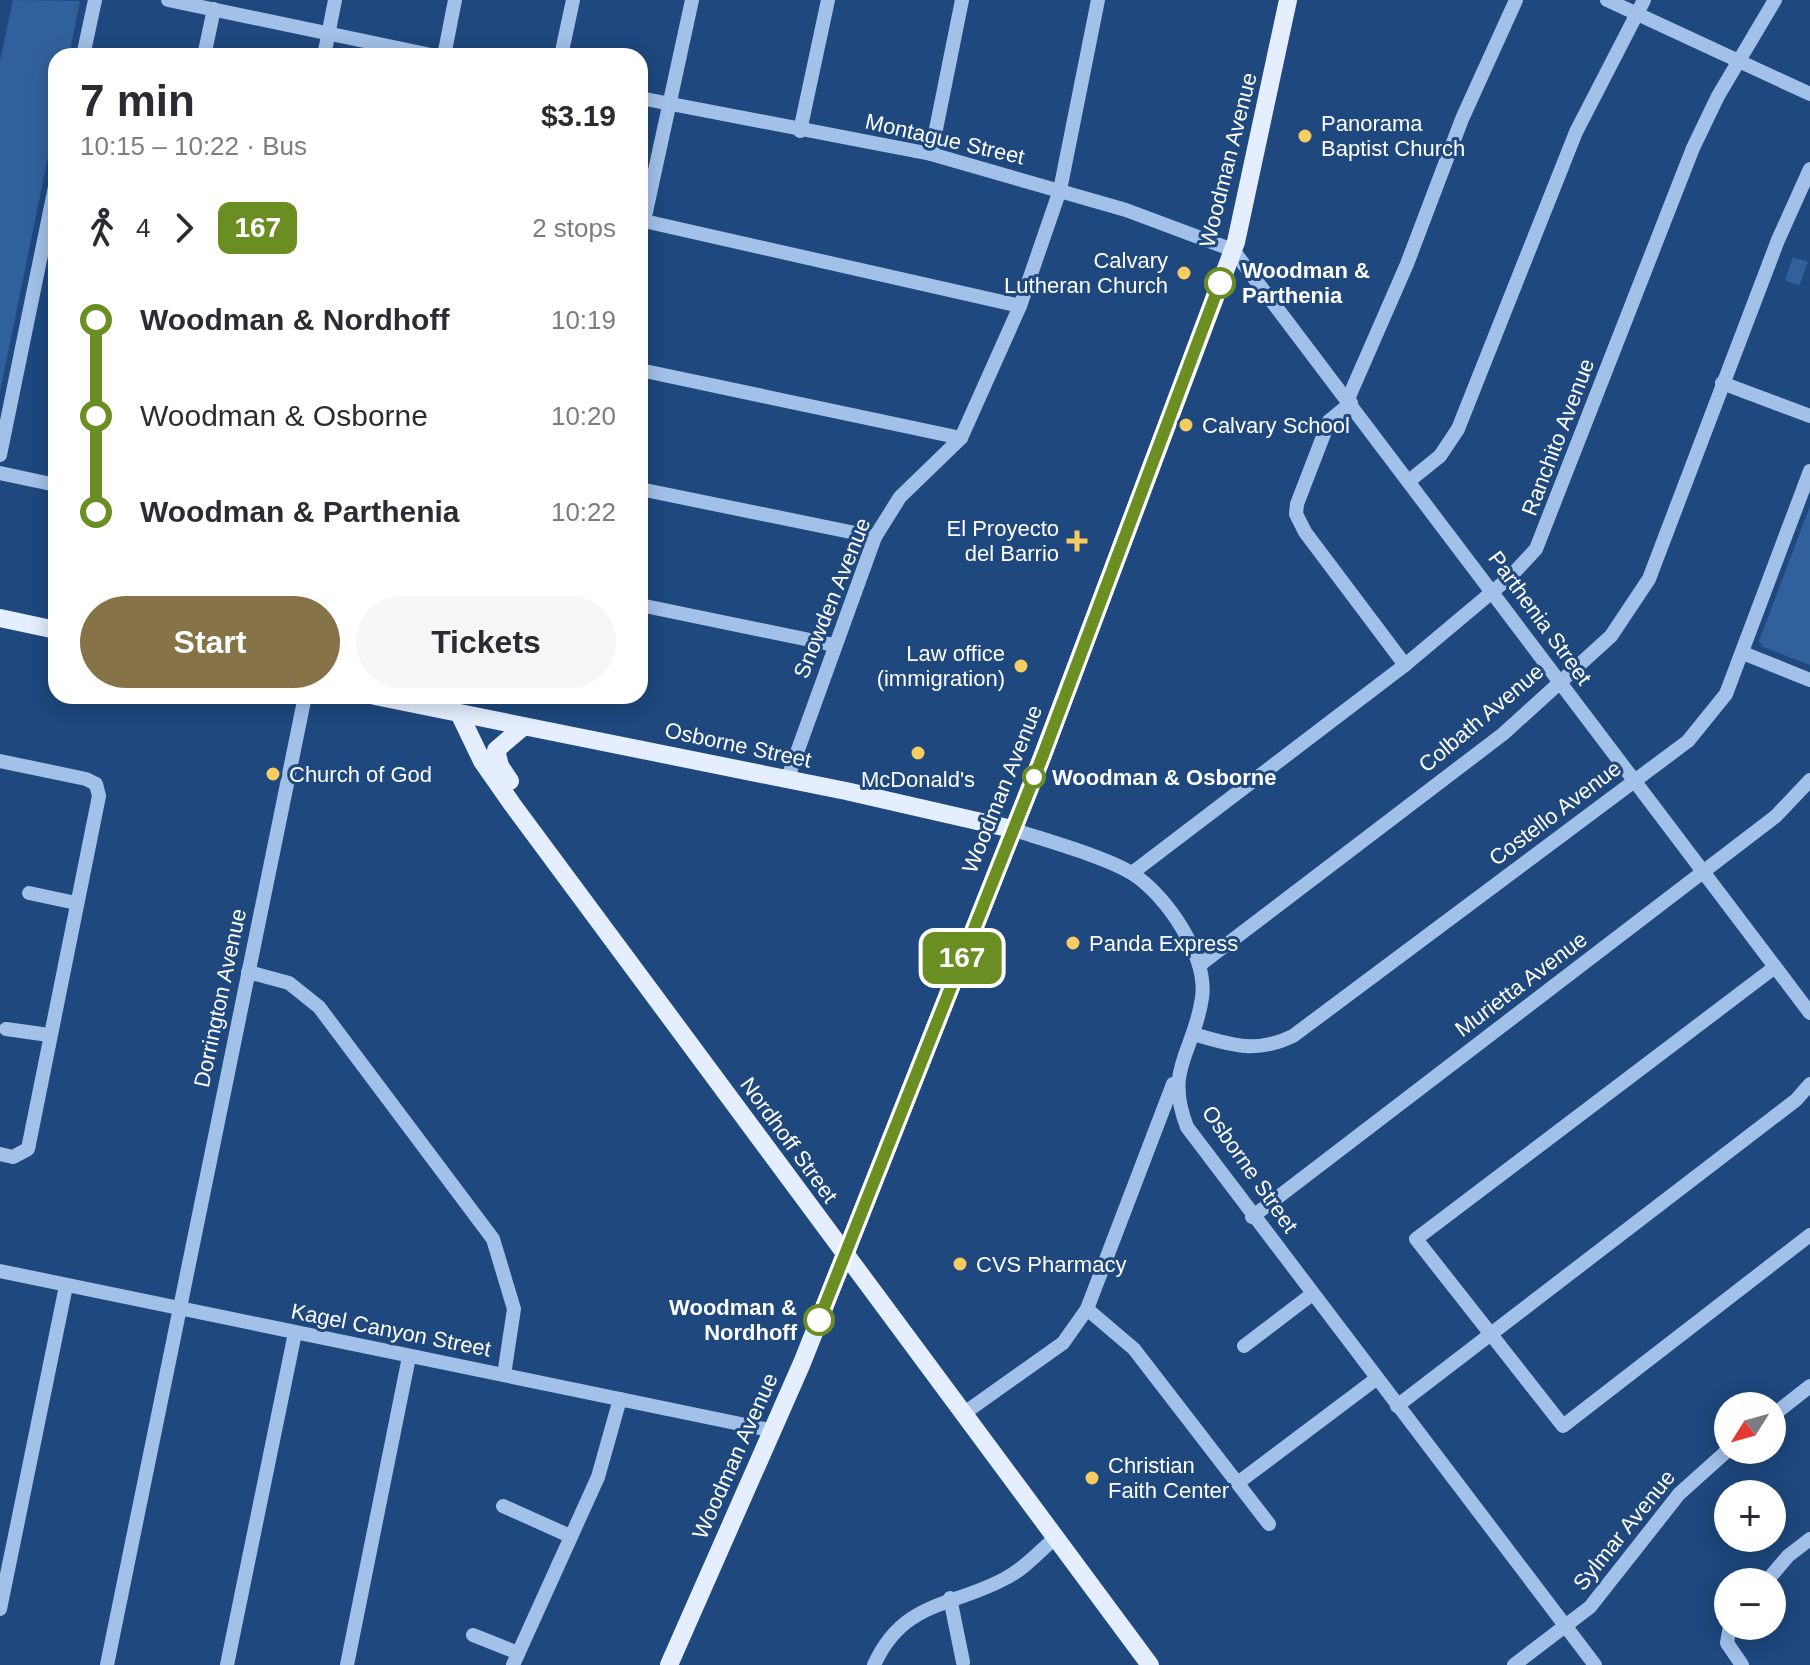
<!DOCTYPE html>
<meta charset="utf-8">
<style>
:root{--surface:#fff;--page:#f7f7f7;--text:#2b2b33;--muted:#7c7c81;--accent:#877348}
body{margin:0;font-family:Arial,sans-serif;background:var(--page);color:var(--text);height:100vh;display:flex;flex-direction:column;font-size:30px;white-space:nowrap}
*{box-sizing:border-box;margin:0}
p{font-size:26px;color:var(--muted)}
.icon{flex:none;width:44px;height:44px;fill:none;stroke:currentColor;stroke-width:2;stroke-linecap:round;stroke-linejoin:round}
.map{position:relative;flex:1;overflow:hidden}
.panel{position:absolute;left:48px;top:48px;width:600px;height:656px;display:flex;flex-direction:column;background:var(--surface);border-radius:24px;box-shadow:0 4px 20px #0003}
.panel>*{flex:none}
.badge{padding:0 16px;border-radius:12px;font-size:28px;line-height:52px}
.needle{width:52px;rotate:233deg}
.fabs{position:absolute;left:1714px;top:1392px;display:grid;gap:16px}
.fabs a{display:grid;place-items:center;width:72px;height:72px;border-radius:50%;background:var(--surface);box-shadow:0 4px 20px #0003;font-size:40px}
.map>.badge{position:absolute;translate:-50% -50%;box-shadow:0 0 0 4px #fff}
.legs{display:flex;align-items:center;gap:12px;height:88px;padding:0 32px;font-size:26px}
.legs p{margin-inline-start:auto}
.summary{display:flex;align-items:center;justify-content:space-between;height:136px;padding:0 32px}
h1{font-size:44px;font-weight:700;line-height:60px}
.cta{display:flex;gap:16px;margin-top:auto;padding:16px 32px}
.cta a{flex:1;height:92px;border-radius:48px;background:var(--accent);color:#fff;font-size:32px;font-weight:700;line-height:92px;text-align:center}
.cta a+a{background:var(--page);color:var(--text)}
ul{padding:0 32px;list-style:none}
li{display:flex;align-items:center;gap:28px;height:96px;font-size:30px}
li i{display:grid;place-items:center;width:12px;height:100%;margin:0 10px;background:currentColor}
li i::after{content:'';width:20px;height:20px;margin:-10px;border:6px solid;border-radius:50%;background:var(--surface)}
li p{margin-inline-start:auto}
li:first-child i{background:linear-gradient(#0000 50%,currentColor 0)}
li:last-child i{background:linear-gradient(currentColor 50%,#0000 0)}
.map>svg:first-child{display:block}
.green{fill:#31619d}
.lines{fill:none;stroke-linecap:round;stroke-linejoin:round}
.minor{stroke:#a2c1e8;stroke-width:14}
.major{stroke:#e4eefe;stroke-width:18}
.line-1-casing{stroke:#fff;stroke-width:18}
.line-1{stroke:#6b8e23;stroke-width:12}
.poi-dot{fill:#f7cc61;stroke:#1e487e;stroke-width:3}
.stop-1-dot{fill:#fff;stroke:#6b8e23;stroke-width:4}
.labels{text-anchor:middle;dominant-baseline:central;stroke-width:6;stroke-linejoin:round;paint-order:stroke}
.poi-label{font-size:22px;fill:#fff;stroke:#1e487e;text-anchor:start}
.street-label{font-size:22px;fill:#fff;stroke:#1e487e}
.stop-label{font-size:22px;font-weight:bold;fill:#fff;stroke:#1e487e;text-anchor:start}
</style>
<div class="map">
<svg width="1810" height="1665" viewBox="0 0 1810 1665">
<rect width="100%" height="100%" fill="#1e487e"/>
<g class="green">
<path d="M 13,0 L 80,1 L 69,56 L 56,56 L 56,118 L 0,392 L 0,61 Z"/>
<path d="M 1793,257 L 1808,262 L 1799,286 L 1785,280 Z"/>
<path d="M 1810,506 L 1810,665 L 1763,647 L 1759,641 Z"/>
</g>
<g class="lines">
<g class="minor">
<path d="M 168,0 L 436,56"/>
<path d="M 692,0 L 644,221 L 1020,306"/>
<path d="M 1607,0 L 1810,94"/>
<path d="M 83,56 L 95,0"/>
<path d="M 204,56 L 214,9"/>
<path d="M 324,56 L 335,0"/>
<path d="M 444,56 L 455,0"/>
<path d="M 561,56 L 573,0"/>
<path d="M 640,98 L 931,154 L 1126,210 L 1233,250 L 1810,1013"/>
<path d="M 800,131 L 828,0"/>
<path d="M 931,154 L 962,0"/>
<path d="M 640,370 L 961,438"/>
<path d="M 1722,383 L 1810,416"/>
<path d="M 1348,399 L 1407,264 L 1462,119 L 1516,0"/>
<path d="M 1351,403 L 1329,421 L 1297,504 L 1296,514 L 1305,532 L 1405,665"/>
<path d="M 0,455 L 56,182"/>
<path d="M 0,473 L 56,485"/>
<path d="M 1409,481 L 1440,456 L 1458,429 L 1576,132 L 1644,0"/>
<path d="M 640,489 L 875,537"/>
<path d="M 640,605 L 834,645"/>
<path d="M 1743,653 L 1810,680"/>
<path d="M 0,761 L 86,779 L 96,784 L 99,796 L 28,1149 L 13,1157 L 0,1154"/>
<path d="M 787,780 L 875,537 L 900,497 L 961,438 L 1020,306 L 1060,190 L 1098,0"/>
<path d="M 1012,829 C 1044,840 1107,857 1133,874 C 1167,896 1208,957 1202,998 C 1194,1053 1164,1068 1187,1127 L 1595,1665"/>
<path d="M 1132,873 L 1405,665 L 1510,577 L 1536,549 L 1693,148 L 1718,96 L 1775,0"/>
<path d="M 29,893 L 76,903"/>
<path d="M 1201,964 L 1503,734 L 1611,636 L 1649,579 L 1778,240 L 1810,169"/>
<path d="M 1775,967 L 1416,1239 L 1563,1426 L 1810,1235"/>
<path d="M 248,972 L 289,983 L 319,1007 L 493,1239 L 514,1309 L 504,1375"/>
<path d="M 6,1029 L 49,1035"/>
<path d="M 1193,1034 C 1231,1045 1256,1054 1293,1036 L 1688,741 L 1726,694 L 1810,471"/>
<path d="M 1252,1217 L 1776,816 L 1810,780"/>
<path d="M 0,1271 L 774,1431"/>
<path d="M 1087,1309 L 1134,1349 L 1269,1524"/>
<path d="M 1244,1346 L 1311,1295"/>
<path d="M 1397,1406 L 1796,1100 L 1810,1084"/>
<path d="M 963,1414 L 1063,1343 L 1087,1309 L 1173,1084"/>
<path d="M 1772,1416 L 1810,1386"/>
<path d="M 1239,1482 L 1376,1379"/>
<path d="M 503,1506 L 570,1536"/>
<path d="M 1766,1582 L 1788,1556 L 1810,1539"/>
<path d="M 950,1598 L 963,1662"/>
<path d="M 0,1609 L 66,1286"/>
<path d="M 1730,1626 L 1727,1643 L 1742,1665"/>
<path d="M 473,1635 L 518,1653"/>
<path d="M 107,1665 L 305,696"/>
<path d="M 227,1665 L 295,1333"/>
<path d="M 347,1665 L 409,1357"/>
<path d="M 513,1665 L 598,1477 L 620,1399"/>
<path d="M 874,1665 C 904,1599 954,1607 1006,1578 C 1024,1569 1040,1551 1055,1538"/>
<path d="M 1514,1665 L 1590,1607 L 1679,1494 L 1728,1450"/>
</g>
<g class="major">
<path d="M 0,618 L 56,630"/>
<path d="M 375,696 L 846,791 L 1012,829"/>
<path d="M 459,713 L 482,761 L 512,804 L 1150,1665"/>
<path d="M 510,781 L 500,766 L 496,750 L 523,727"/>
<path d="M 669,1665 L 802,1363 L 1037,770 L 1236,242 L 1288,0"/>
</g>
</g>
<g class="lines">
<defs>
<path id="line-1" d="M 819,1320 L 1043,755 L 1220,283"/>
</defs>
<use href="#line-1" class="line-1-casing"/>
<use href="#line-1" class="line-1"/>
</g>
<g class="poi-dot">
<circle cx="1305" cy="136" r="8"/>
<circle cx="1184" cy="273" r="8"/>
<circle cx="1186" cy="425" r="8"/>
<path d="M1073 529h8v8h8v8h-8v8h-8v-8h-8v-8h8z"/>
<circle cx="1021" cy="666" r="8"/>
<circle cx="918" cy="753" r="8"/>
<circle cx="273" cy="774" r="8"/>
<circle cx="1073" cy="943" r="8"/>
<circle cx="960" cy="1264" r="8"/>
<circle cx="1092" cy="1478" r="8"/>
</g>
<g class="stop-1-dot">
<circle cx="1220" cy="283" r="14"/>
<circle cx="1034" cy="777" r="10"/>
<circle cx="819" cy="1320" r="14"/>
</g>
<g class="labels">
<g class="poi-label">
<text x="1321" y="123">Panorama<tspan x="1321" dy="25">Baptist Church</tspan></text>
<text x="1168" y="260" text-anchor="end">Calvary<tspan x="1168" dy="25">Lutheran Church</tspan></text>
<text x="1202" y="425">Calvary School</text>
<text x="1059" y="528" text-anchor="end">El Proyecto<tspan x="1059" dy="25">del Barrio</tspan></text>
<text x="1005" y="653" text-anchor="end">Law office<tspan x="1005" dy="25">(immigration)</tspan></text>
<text x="289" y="774">Church of God</text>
<text x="918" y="779" text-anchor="middle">McDonald's</text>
<text x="1089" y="943">Panda Express</text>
<text x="976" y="1264">CVS Pharmacy</text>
<text x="1108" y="1465">Christian<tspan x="1108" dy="25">Faith Center</tspan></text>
</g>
<g class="street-label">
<text transform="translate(945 139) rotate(13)">Montague Street</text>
<text transform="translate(1228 160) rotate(-76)">Woodman Avenue</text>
<text transform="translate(1558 437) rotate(-69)">Ranchito Avenue</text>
<text transform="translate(832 598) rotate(-68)">Snowden Avenue</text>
<text transform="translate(1540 618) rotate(54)">Parthenia Street</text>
<text transform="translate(1481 718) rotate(-40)">Colbath Avenue</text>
<text transform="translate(738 745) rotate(12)">Osborne Street</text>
<text transform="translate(1002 789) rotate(-68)">Woodman Avenue</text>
<text transform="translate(1555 813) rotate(-37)">Costello Avenue</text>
<text transform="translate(1521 984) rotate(-37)">Murietta Avenue</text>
<text transform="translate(220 998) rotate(-78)">Dorrington Avenue</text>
<text transform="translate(789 1140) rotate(54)">Nordhoff Street</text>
<text transform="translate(1250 1169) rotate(55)">Osborne Street</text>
<text transform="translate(391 1330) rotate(11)">Kagel Canyon Street</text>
<text transform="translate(735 1456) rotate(-66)">Woodman Avenue</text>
<text transform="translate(1624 1530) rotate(-51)">Sylmar Avenue</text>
</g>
<g class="stop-label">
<text x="1242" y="270">Woodman &amp;<tspan x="1242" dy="25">Parthenia</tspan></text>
<text x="1052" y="777">Woodman &amp; Osborne</text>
<text x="797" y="1307" text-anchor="end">Woodman &amp;<tspan x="797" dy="25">Nordhoff</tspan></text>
</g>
</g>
</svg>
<div class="fabs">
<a><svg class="needle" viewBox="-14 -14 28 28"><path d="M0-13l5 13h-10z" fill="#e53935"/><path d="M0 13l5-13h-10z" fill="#7c7c81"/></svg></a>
<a>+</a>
<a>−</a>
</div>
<b class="badge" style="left:962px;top:958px;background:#6b8e23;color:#fff">167</b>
<section class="panel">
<div class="summary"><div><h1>7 min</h1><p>10:15 – 10:22 · Bus</p></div><b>$3.19</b></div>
<div class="legs"><svg class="icon" aria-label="walk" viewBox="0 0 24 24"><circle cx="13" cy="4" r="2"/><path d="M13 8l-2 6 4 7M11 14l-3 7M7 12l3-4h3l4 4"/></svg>4<svg class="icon" aria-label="forward" viewBox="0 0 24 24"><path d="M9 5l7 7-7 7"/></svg><b class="badge" style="background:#6b8e23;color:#fff">167</b><p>2 stops</p></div>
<ul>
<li><i style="color:#6b8e23"></i><b>Woodman &amp; Nordhoff</b><p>10:19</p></li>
<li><i style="color:#6b8e23"></i><span>Woodman &amp; Osborne</span><p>10:20</p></li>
<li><i style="color:#6b8e23"></i><b>Woodman &amp; Parthenia</b><p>10:22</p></li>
</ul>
<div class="cta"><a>Start</a><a>Tickets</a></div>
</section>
</div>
